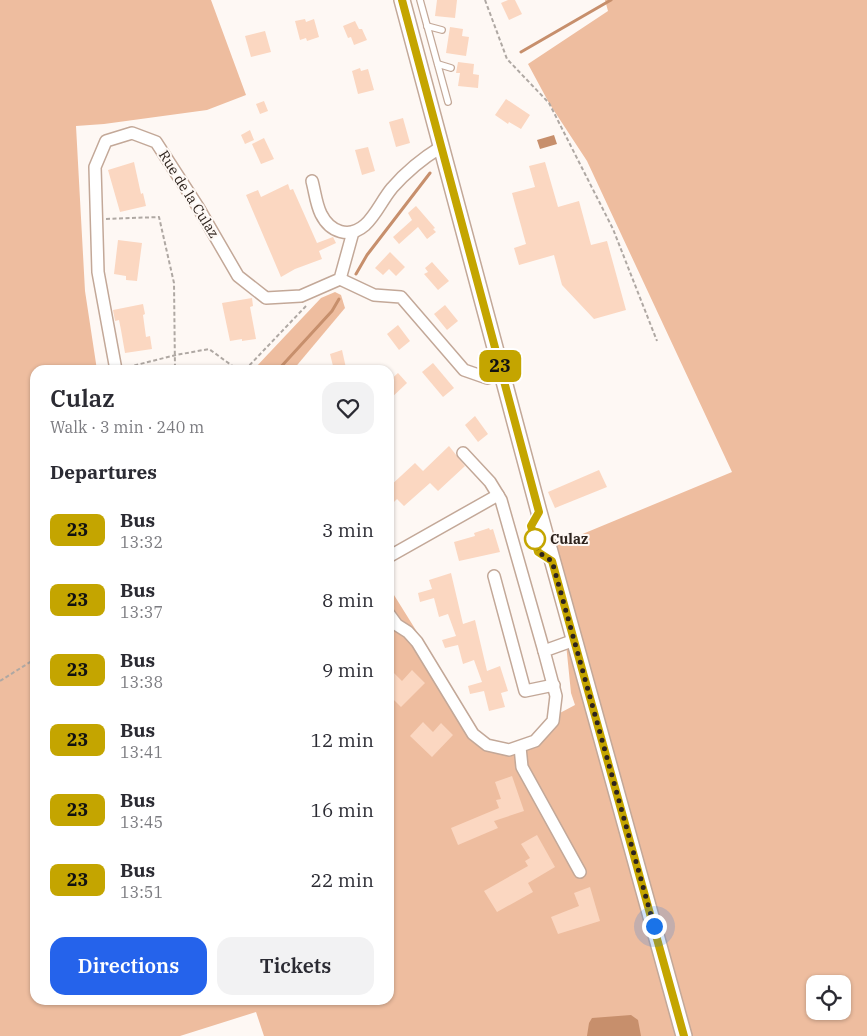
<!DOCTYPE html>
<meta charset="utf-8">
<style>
:root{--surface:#fff;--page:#f2f2f3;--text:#2b2b33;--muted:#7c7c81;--accent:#2563eb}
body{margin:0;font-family:"IBM Plex Serif",serif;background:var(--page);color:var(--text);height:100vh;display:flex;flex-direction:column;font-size:19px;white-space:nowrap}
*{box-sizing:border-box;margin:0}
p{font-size:16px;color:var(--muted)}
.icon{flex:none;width:28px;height:28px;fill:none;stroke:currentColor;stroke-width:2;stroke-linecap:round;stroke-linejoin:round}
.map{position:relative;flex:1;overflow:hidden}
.details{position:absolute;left:30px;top:365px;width:364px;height:640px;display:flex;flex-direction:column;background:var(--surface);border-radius:15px;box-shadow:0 1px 4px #0004}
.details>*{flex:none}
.badge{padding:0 10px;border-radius:8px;font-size:18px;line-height:32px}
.buttons{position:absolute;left:806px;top:975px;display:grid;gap:10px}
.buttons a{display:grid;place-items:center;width:45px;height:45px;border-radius:10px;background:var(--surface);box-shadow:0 1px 4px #0004;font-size:25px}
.you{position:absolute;width:25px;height:25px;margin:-12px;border:4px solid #fff;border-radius:50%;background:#1a73e8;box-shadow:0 0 0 8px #1a73e833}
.map>.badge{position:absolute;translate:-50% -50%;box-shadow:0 0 0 2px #fff}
h2{padding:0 20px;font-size:19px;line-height:45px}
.round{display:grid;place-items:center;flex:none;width:52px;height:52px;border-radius:15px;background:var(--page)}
.head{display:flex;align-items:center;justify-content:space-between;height:85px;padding:0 20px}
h1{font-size:24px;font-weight:600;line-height:38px}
.cta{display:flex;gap:10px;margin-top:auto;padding:10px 20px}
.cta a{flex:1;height:58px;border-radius:15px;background:var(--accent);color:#fff;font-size:20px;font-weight:600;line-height:58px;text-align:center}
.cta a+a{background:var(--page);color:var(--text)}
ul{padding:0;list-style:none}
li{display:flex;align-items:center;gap:15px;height:70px;padding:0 20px}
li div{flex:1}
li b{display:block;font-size:19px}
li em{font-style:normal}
li .badge{min-width:55px;font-weight:700;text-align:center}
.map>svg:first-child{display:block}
.green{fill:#eebd9f;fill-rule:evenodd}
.water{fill:#c78f6c}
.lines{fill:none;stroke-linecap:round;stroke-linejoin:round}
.stream{stroke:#c78f6c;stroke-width:3}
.building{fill:#fbd7c1}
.lane-casing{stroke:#c3a898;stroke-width:8}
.street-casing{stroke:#c3a898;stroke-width:14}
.secondary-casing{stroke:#c3a898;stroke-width:18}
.path{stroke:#afa8a3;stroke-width:2;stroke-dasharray:4 2.5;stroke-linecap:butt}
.lane{stroke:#fff;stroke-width:5.5}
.street{stroke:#fff;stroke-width:11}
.secondary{stroke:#fff;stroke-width:15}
.line-casing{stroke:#fff;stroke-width:11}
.line{stroke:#c4a500;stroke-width:8}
.walk{stroke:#2d231d;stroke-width:5;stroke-dasharray:0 9}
.stop-dot{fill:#fff;stroke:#c4a500;stroke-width:2.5}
.labels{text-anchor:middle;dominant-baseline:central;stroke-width:4;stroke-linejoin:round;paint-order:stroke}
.street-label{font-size:14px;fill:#2d231d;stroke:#fef8f4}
.stop-label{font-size:14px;font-weight:bold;fill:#2d231d;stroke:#fef8f4;text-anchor:start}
</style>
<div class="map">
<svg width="867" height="1036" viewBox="0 0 867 1036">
<rect width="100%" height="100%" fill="#fef8f4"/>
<g class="green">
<path d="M 0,0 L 211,0 L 246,95 L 207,110 L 104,124 L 76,126 L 85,291 L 97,370 L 35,370 L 35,1000 L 389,1000 L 389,587 L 490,749 L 521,745 L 558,714 L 575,705 L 571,693 L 556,545 L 732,472 L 587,161 L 549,103 L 528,64 L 608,11 L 605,0 L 867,0 L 867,1036 L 264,1036 L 256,1012 L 180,1036 L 0,1036 ZM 815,984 L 842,984 L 842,1011 L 815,1011 Z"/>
<path d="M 335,292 L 341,295 L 345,308 L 293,370 L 253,370 L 321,298 Z"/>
</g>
<g class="water">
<path d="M 554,135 L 557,144 L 540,149 L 537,140 Z"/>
<path d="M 631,1015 L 638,1020 L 641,1036 L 587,1036 L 589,1023 L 592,1018 Z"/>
</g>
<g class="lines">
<g class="stream">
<path d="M 521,52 L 611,0"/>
<path d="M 356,274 L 367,255 L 430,173"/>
<path d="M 278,370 L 332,311 L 339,299"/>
</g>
</g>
<g class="building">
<path d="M 437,0 L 457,0 L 455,18 L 435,16 Z"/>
<path d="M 508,0 L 515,0 L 522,14 L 509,20 L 501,3 Z"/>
<path d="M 305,19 L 306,22 L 314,19 L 319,37 L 307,41 L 306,38 L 300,40 L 295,21 Z"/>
<path d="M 355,21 L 359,29 L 362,29 L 367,40 L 354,45 L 351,37 L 348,38 L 343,26 Z"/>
<path d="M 450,27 L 463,29 L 462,36 L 469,37 L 466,56 L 446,53 Z"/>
<path d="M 265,31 L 271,52 L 251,57 L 245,36 Z"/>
<path d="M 458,62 L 474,64 L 473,74 L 479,75 L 478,88 L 458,86 L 460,73 L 456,73 Z"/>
<path d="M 360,68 L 361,71 L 368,69 L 374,90 L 358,94 L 352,71 Z"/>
<path d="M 506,99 L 530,115 L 521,129 L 509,122 L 508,124 L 495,115 Z"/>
<path d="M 264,101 L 268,111 L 260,114 L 256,104 Z"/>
<path d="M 403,118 L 410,143 L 396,147 L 389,122 Z"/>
<path d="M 250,130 L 254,140 L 245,144 L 241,135 Z"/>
<path d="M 264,138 L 274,159 L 261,164 L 252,144 Z"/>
<path d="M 368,147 L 375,171 L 362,175 L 355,150 Z"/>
<path d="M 134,162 L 141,194 L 143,193 L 146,206 L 120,212 L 108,170 Z"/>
<path d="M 545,162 L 558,207 L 579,201 L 591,245 L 607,241 L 626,310 L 594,319 L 562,285 L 554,255 L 519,265 L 514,248 L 526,244 L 512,193 L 535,187 L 529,166 Z"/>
<path d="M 288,184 L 290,190 L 293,189 L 317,243 L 333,237 L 336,243 L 319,251 L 322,259 L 295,269 L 281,277 L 246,195 L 258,190 L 261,197 Z"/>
<path d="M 416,206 L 435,228 L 433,229 L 436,232 L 427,239 L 418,227 L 399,244 L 393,237 L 412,220 L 408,213 Z"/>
<path d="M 118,240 L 142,243 L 137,281 L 126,280 L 126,276 L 114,274 Z"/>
<path d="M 390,252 L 405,267 L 396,276 L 389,269 L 383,275 L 375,268 Z"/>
<path d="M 432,262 L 449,281 L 438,290 L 424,274 L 428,272 L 425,268 Z"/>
<path d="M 252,298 L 253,306 L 250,307 L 256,339 L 242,341 L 242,339 L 230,341 L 222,303 Z"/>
<path d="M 143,304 L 145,314 L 143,315 L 146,337 L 150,336 L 152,349 L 125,353 L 121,330 L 119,320 L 115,321 L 113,310 Z"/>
<path d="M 445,305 L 458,321 L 447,330 L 434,314 Z"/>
<path d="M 398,325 L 410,341 L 399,350 L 387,334 Z"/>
<path d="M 342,350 L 346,368 L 334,370 L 330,354 Z"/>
<path d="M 433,363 L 454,388 L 443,397 L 422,372 Z"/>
<path d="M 398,373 L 407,383 L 389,400 L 389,381 Z"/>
<path d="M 475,416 L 488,434 L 478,442 L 465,425 Z"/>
<path d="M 449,446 L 465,466 L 438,491 L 430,483 L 404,506 L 397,499 L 389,507 L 389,487 L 415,463 L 423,471 Z"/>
<path d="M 599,470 L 607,487 L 555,508 L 548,492 Z"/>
<path d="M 489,528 L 490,530 L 493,529 L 500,552 L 459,561 L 454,542 L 475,536 L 474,533 Z"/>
<path d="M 451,573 L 463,624 L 475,620 L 487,671 L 500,666 L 508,691 L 501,693 L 505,707 L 489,711 L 484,691 L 470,694 L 468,686 L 482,682 L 474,660 L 463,664 L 458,645 L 445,648 L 442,640 L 456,636 L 448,614 L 439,617 L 434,598 L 420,602 L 418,593 L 432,589 L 429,580 Z"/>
<path d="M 389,668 L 402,681 L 412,670 L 425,683 L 401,707 L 389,695 Z"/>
<path d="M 423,722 L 433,732 L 441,723 L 453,735 L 432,757 L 410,736 Z"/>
<path d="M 512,776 L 524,811 L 494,821 L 498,828 L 458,845 L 451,828 L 499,808 L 496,800 L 501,799 L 495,782 Z"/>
<path d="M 537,835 L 555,867 L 528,883 L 533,892 L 497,912 L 484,891 L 528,866 L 525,861 L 530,858 L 521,844 Z"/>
<path d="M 590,887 L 600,921 L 558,934 L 551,917 L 579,906 L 574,893 Z"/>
</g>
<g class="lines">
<defs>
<g id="lane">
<path d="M 420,0 L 448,102"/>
<path d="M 427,26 L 442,30"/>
<path d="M 438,64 L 451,68"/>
<path d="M 537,516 L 531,526 L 538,552 L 548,558"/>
</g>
<g id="street">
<path d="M 312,181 C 315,192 316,204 321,214 C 330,232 349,239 365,225 C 376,215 382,200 392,188 C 406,172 423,158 441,147"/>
<path d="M 340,279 L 374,295 L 401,297 L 464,370 L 487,378 L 502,374"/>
<path d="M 116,370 L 98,272 L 95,167 L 106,141 L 132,133 L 156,142 L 198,207 L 238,276 L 266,298 L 301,296 L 340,279 L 353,232"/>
<path d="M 463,453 L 490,482 L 501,500 L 544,651"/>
<path d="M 390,556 L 498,495"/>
<path d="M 494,576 L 525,691 L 554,685"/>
<path d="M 389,614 L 397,625 L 408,632 L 417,642 L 473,734 L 487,745 L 509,750 L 535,741 L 553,721 L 556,696 L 544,651 L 569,642"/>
<path d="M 520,747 L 522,767 L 580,872"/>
</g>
<path id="secondary" d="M 402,0 L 539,512 L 684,1036"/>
</defs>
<use href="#lane" class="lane-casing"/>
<use href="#street" class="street-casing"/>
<use href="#secondary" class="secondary-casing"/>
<g class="path">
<path d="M 485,0 L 507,59 L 549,103 L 613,229 L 657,341"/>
<path d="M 106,219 L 159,217 L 174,283 L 175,370"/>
<path d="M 128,367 L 176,355 L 209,349 L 238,370"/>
<path d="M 245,370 L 306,306"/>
<path d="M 0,681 L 35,659"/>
</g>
<use href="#lane" class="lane"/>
<use href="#street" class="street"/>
<use href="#secondary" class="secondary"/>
</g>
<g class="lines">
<defs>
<path id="line" d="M 402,0 L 539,512 L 531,526 L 538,552 L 552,561 L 684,1036"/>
</defs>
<use href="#line" class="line-casing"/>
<use href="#line" class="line"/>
<path class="walk" d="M 535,539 L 538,552 L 552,561 L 654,926"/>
</g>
<circle class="stop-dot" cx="535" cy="539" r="10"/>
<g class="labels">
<g class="street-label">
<text transform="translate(189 194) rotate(58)">Rue de la Culaz</text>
</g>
<g class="stop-label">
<text x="550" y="539">Culaz</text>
</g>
</g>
</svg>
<div class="buttons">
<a><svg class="icon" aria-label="locate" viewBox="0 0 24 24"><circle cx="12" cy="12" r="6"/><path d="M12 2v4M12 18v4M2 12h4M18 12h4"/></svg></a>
</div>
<div class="you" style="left:654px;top:926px"></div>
<b class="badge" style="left:500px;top:366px;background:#c4a500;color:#111">23</b>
<section class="details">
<div class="head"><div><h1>Culaz</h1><p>Walk · 3 min · 240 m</p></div><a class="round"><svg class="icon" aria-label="heart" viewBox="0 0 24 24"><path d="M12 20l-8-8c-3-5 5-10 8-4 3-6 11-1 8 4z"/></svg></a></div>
<h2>Departures</h2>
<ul>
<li><span class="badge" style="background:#c4a500;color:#111">23</span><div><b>Bus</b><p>13:32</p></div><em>3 min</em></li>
<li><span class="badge" style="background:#c4a500;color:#111">23</span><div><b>Bus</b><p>13:37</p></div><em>8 min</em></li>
<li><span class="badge" style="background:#c4a500;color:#111">23</span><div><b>Bus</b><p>13:38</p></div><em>9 min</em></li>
<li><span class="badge" style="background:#c4a500;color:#111">23</span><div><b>Bus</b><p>13:41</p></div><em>12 min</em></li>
<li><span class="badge" style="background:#c4a500;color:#111">23</span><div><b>Bus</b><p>13:45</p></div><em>16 min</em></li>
<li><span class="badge" style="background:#c4a500;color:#111">23</span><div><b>Bus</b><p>13:51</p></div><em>22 min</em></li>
</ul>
<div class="cta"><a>Directions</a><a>Tickets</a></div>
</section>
</div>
